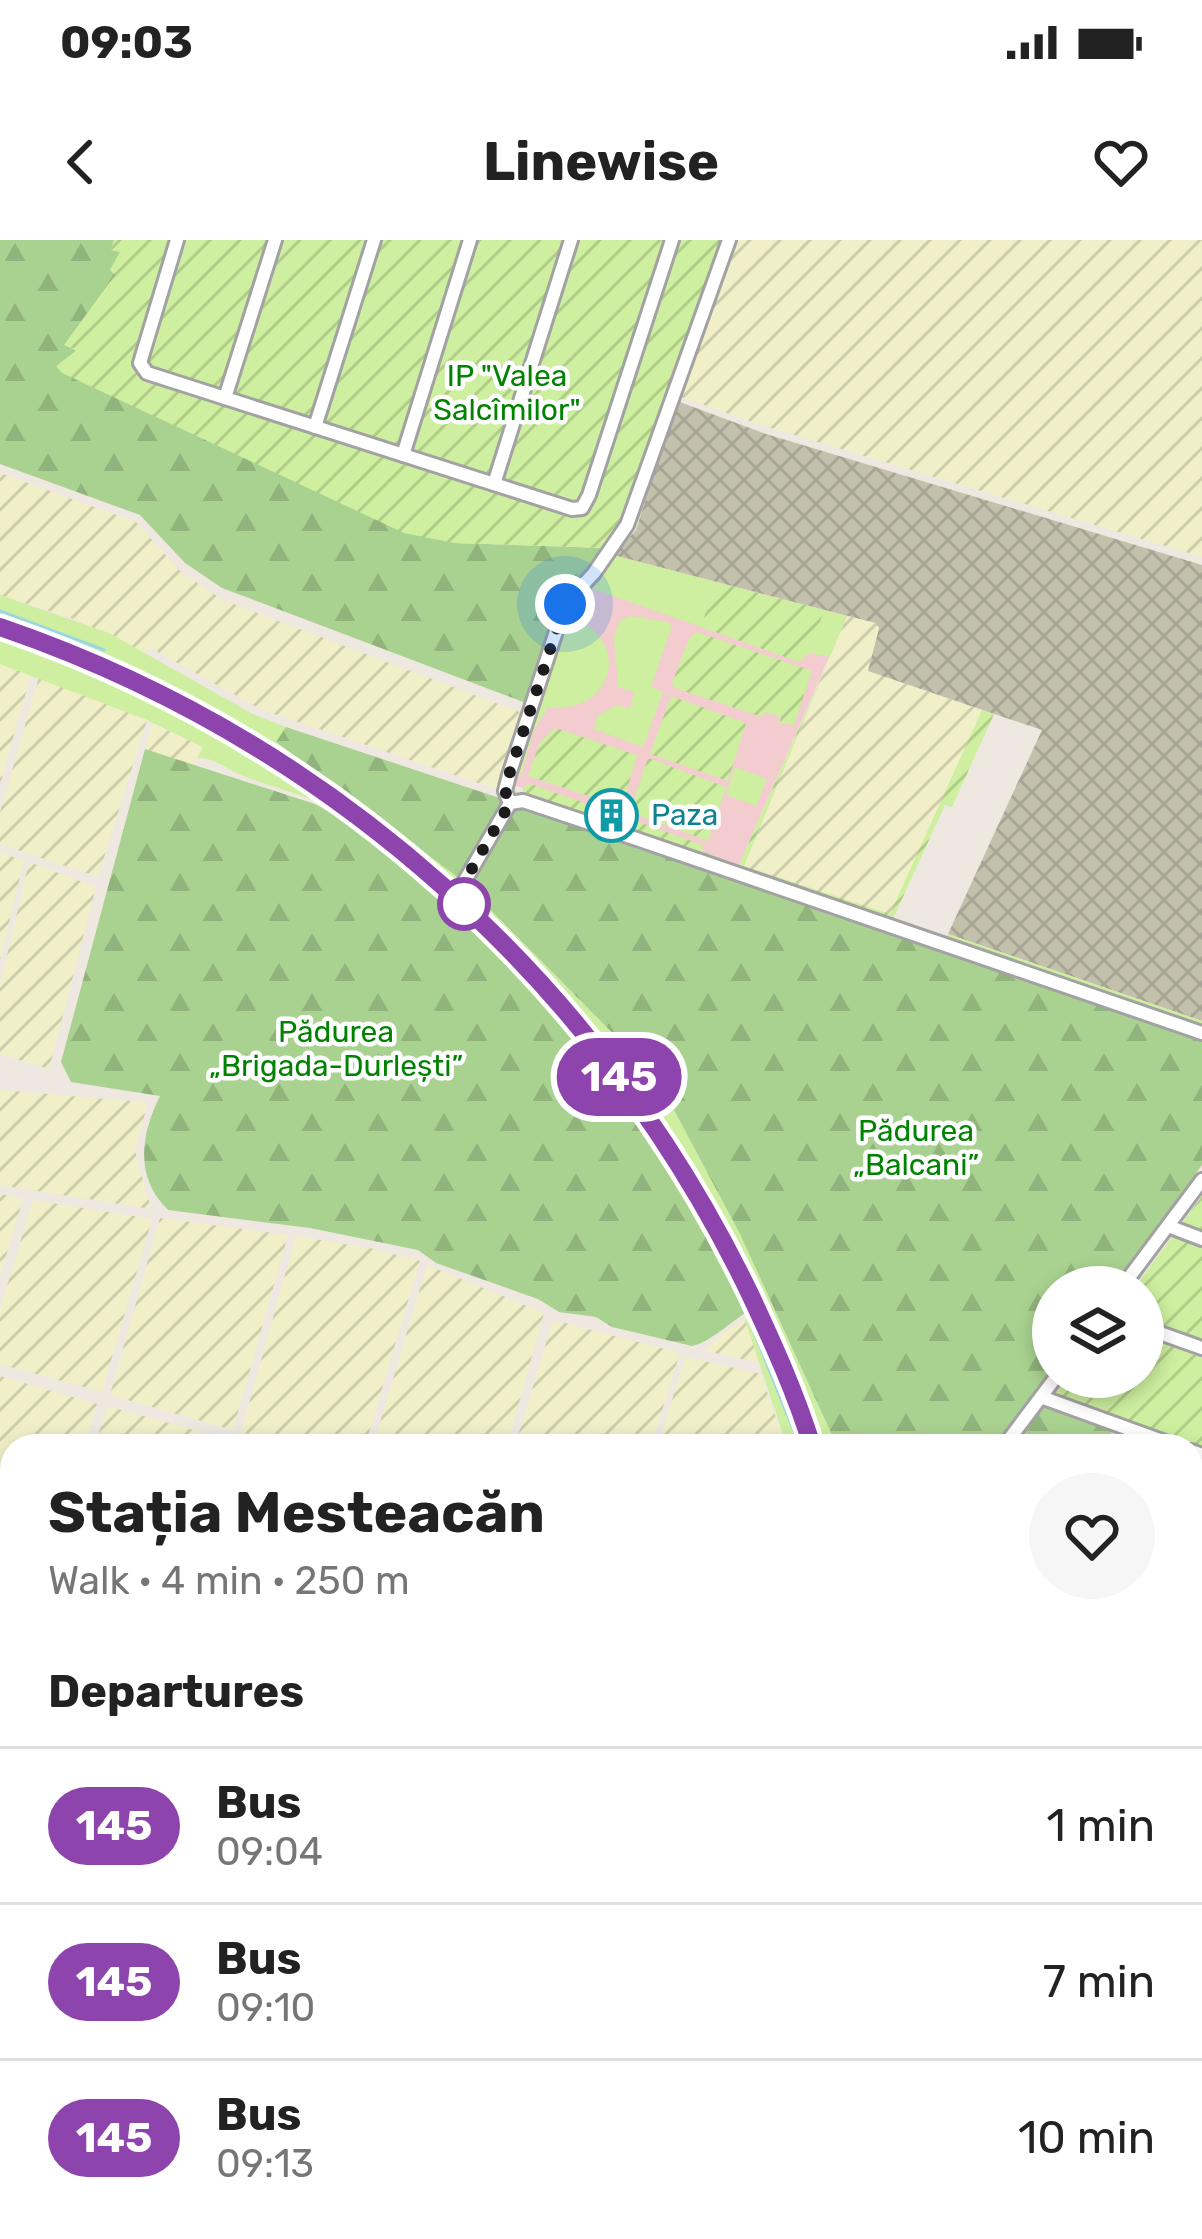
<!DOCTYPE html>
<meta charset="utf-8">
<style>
:root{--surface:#fff;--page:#f6f6f6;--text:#222;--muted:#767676;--line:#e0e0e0}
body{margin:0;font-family:Rubik,sans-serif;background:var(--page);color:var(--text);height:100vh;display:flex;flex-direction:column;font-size:45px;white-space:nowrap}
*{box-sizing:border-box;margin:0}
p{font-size:39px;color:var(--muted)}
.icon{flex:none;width:66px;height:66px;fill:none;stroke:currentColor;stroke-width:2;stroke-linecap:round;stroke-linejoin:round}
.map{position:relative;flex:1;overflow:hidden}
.details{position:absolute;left:0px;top:1194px;width:1203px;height:807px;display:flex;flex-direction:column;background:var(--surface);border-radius:36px 36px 0 0;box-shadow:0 6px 18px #0003}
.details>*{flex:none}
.badge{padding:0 24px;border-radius:39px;font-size:42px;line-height:78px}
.buttons{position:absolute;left:1032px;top:1026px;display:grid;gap:24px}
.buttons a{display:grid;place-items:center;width:132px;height:132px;border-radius:50%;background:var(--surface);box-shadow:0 6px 18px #0003;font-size:60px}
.you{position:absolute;width:60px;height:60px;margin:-30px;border:9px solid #fff;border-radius:50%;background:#1a73e8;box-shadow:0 0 0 18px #1a73e833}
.map>.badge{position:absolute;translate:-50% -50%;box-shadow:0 0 0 6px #fff}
h2{padding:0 48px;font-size:45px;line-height:108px}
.round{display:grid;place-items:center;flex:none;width:126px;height:126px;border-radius:63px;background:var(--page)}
.head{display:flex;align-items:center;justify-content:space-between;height:204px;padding:0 48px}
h1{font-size:57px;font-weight:700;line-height:90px}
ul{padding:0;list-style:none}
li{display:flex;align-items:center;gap:36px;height:156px;padding:0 48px;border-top:3px solid var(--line)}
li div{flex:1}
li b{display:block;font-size:45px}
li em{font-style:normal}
li .badge{min-width:132px;font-weight:700;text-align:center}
.status{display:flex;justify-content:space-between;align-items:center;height:84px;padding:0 60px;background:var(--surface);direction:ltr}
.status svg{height:33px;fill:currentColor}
header{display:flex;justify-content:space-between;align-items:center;height:156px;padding:0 48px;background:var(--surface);font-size:54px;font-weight:700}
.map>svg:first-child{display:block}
.residential{fill:#dad8d8}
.commercial{fill:#f2ccce}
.construction{fill:url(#construction-cross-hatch)}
.farmland{fill:url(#farmland-furrows)}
.grass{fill:#cdef9f}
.forest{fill:url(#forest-firs)}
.garden{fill:url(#garden-furrows)}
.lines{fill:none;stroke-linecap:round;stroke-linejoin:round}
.stream{stroke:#9bd7e1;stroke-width:3}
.minor-casing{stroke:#a2a2a2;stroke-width:18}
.highway-casing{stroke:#e7126e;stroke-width:22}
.minor{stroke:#fff;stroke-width:12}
.highway{stroke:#ef7e9d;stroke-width:16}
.line-casing{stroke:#fff;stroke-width:27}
.line{stroke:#8e44ad;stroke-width:18}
.walk{stroke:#1b1b1b;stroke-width:12;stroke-dasharray:0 21.6}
.stop-dot{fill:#fff;stroke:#8e44ad;stroke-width:6}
.labels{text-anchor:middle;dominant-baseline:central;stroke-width:9;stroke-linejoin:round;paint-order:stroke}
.park-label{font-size:30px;fill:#018201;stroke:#fff}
.culture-label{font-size:30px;fill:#0d838f;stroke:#fff;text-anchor:start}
</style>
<div class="status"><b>09:03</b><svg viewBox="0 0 49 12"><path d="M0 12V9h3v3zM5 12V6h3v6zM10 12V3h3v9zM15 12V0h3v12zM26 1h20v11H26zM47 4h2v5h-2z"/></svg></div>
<header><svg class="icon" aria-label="back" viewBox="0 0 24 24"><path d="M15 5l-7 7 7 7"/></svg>Linewise<svg class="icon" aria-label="heart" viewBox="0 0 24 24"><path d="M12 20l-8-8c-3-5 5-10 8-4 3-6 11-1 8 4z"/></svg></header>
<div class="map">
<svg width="1202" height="1999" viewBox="0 0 1202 1999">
<defs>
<pattern id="construction-cross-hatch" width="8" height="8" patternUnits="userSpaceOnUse" patternTransform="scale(3)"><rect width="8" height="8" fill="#c3c1ab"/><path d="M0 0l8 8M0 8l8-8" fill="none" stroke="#a7a593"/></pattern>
<pattern id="farmland-furrows" width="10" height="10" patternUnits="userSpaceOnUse" patternTransform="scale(3)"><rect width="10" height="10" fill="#f0efc8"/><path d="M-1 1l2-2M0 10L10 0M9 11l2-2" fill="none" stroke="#cdccab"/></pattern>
<pattern id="forest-firs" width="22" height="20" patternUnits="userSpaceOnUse" patternTransform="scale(3)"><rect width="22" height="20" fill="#a9d290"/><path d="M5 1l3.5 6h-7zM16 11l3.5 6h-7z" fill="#91b47c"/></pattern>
<pattern id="garden-furrows" width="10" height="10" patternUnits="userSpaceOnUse" patternTransform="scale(3)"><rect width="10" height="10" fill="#cdef9f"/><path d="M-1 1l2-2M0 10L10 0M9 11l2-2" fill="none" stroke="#afcc88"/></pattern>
</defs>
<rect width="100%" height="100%" fill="#eee8e0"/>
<g class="residential">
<path d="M 0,1341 L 12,1345 L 12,1989 L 276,1989 L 273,1999 L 0,1999 Z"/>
<path d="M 540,1989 L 779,1989 L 781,1999 L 544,1999 Z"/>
</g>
<path class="commercial" d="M 613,315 L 847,376 L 739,625 L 511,544 L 573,365 Z"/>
<path class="construction" d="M 677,161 L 766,194 L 1202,325 L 1202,781 L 948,694 L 1042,490 L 867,431 L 879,388 L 875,383 L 613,315 L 636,290 Z"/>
<g class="farmland">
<path d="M 733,0 L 1202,0 L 1202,317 L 761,185 L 678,156 L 728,24 Z"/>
<path d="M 0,233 L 136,282 L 181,332 L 223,360 L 522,473 L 496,549 L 260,469 L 149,407 L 146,413 L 74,379 L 0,355 Z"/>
<path d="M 847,376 L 875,383 L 879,388 L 868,431 L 982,470 L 890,675 L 744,626 Z"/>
<path d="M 0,424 L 31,434 L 0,545 Z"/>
<path d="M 39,437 L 147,480 L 98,637 L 0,604 L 0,572 Z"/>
<path d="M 152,483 L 203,507 L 193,525 L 145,509 Z"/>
<path d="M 0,612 L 24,621 L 0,720 Z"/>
<path d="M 29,622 L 96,647 L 49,829 L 0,814 L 0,745 Z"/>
<path d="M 0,850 L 143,862 L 147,866 L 135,911 L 151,969 L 0,945 Z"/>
<path d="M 0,954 L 23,959 L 0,1036 Z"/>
<path d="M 33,960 L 152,979 L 102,1152 L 0,1124 L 0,1069 Z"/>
<path d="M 160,978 L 288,995 L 233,1190 L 110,1155 Z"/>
<path d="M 296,996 L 375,1009 L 420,1021 L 365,1206 L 292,1206 L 241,1192 Z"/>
<path d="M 427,1025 L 544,1073 L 507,1206 L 373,1206 Z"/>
<path d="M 553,1080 L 680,1113 L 651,1206 L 515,1206 Z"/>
<path d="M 745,1080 L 761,1123 L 705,1111 L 723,1093 Z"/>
<path d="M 685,1117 L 761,1134 L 786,1206 L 658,1206 Z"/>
<path d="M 0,1136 L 97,1164 L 84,1206 L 12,1206 L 12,1345 L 0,1341 Z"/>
<path d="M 107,1166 L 230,1200 L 228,1206 L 95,1206 Z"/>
</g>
<g class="grass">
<path d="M 613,315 L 716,342 L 701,387 L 588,347 Z"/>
<path d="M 0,355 L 109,393 L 253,474 L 286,487 L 276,503 L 459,638 L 455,644 C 320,525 170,436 0,377 Z"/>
<path d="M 573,366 L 582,368 L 578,380 C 634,409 608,475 548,467 L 534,490 L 521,535 L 515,533 Z"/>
<path d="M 824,370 L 847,376 L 830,417 L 809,413 Z"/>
<path d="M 631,376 L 668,382 L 672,386 L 651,447 L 663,452 L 643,507 L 594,489 L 598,475 L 618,465 L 630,468 L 634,452 L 618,447 L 614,398 L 619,381 Z"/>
<path d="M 0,400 C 120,444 236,501 341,573 C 309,555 275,549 241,535 C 226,529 214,517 197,518 L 203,507 L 147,480 L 0,424 Z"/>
<path d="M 735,527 L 767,539 L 756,566 L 726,555 Z"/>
<path d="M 466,645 L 657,838 L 740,994 L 837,1206 L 824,1206 C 810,1159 789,1114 769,1070 C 693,903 601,782 469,655 Z"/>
<path d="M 948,694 L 1202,781 L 1202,790 L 945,701 Z"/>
<path d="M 751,1078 L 805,1206 L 787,1206 L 745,1080 Z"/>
</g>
<g class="forest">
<path d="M 0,0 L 114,0 L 111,10 L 120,11 L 116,34 L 65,105 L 454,303 L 605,308 L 560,360 L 526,463 L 222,348 L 185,323 L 140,275 L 0,224 Z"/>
<path d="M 286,487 L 764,646 L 1020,740 L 1202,800 L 1202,925 L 1114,1047 L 1053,1047 L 1053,1130 L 996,1206 L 837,1206 L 740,994 L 657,838 L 459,638 L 276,502 Z"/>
<path d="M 145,509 L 315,564 L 350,584 L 451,669 L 536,750 L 595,823 L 707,992 L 747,1072 C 730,1082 711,1102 692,1106 L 612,1087 L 596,1077 L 559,1072 L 538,1059 L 436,1023 L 418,1010 L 310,988 L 168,970 C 134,937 141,894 160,856 L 71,842 L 61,822 Z"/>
<path d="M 1043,1162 L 1114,1189 L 1105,1206 L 1010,1206 Z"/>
<path d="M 276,1989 L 539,1989 L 544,1999 L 273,1999 Z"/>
<path d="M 779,1989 L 1006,1989 L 1008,1999 L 781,1999 Z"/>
</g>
<g class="garden">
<path d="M 114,0 L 733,0 L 728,24 L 678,156 L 617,291 L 605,308 L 454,303 L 404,293 L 62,133 L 56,126 L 77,110 L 64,105 L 115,35 L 110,30 L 120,12 L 111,10 Z"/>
<path d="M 716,342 L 824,370 L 809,413 L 799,422 L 701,387 Z"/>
<path d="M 697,392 L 812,431 L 794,485 L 780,483 L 781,477 L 765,472 L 762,477 L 675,448 L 672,443 L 689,399 Z"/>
<path d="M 830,417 L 744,626 L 890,674 L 982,470 L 994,474 L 952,567 L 945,565 L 891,683 L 626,590 L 633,580 L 703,605 L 702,611 L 739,625 Z"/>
<path d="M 671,456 L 746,483 L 728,541 L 650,514 Z"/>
<path d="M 555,488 L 637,515 L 622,567 L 528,536 L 540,502 Z"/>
<path d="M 648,518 L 726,547 L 708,601 L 630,572 Z"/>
<path d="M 531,544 L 607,571 L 606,577 L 618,582 L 609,587 L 521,556 L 524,546 Z"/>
<path d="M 1202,956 L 1202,1427 L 1191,1438 L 1191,1206 L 1105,1206 L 1113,1189 L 1047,1164 L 1067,1137 L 1143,1137 L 1143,1047 L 1135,1047 Z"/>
<path d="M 1202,1502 L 1202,1999 L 1044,1999 L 1041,1989 L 1191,1989 L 1191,1504 Z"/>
</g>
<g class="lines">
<g class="stream">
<path d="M 0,371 L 104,410"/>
<path d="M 742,1066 L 744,1070"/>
<path d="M 750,1082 L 800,1206"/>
<path d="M 1010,1989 L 1011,1999"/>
</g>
<defs>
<g id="minor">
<path d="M 177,0 L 140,123 L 147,133 L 572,269 L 582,268 L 589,255 L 672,0"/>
<path d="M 225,158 L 275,0"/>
<path d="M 315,187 L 374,0"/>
<path d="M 403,215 L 470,0"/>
<path d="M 494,244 L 571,0"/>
<path d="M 510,563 L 523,561 L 619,593 L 1202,793"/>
<path d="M 456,656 L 510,563 L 505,551 L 509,535 L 565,364 L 594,333 L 627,285 L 729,0"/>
<path d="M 1168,986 L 1202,999"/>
<path d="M 1122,1047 L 1202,940"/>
<path d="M 1143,1087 L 1202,1108"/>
<path d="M 1041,1157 L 1176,1206"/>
<path d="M 1004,1206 L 1056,1137"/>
<path d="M 1191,1211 L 1202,1215"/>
<path d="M 1191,1276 L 1202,1265"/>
<path d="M 1191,1423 L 1202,1420"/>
<path d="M 0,1436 L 12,1439"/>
<path d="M 0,1502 L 12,1463"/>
<path d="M 1191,1511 L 1202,1553"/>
<path d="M 0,1527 L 12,1529"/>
<path d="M 0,1619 L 12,1621"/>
<path d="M 0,1707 L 12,1709"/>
<path d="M 1191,1870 L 1199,1901 L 1197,1907"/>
<path d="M 0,1879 L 12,1833"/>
<path d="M 598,1989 L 601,1999"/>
<path d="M 687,1989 L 690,1999"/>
<path d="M 772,1989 L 775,1999"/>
<path d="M 1080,1989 L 1082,1999"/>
<path d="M 1179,1989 L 1181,1999"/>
<path d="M 42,1999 L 45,1989"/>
<path d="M 131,1999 L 133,1989"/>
<path d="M 223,1999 L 225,1989"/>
</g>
<g id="highway">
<path d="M 0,387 C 328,501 601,740 750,1054 C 773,1104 796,1154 812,1206"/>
<path d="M 1024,1989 L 1026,1999"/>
</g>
</defs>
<use href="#minor" class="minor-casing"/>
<use href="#highway" class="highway-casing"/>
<use href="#minor" class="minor"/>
<use href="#highway" class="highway"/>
</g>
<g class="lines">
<defs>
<path id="line" d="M 0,387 C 330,500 599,741 750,1054 C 773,1103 796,1154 812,1206"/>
</defs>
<use href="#line" class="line-casing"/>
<use href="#line" class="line"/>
<path class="walk" d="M 464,664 L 456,656 L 510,563 L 505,551 L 509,535 L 565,364"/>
</g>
<defs>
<symbol id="building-ring" viewBox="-11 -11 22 22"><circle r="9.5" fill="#fff" stroke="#0f9aa8" stroke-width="1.5"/><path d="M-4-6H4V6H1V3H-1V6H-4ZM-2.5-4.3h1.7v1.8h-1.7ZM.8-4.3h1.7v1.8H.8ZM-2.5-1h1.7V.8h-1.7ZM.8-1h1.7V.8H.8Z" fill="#0f9aa8"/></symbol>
</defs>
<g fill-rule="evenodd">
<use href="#building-ring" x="582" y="546" width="59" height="59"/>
</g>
<circle class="stop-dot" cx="464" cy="664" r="24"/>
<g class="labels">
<g class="park-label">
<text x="507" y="136">IP "Valea<tspan x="507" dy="34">Salcîmilor"</tspan></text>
<text x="336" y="792">Pădurea<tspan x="336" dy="34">„Brigada-Durlești”</tspan></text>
<text x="916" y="891">Pădurea<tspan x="916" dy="34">„Balcani”</tspan></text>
</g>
<g class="culture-label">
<text x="651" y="575">Paza</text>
</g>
</g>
</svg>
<div class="buttons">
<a><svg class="icon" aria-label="layers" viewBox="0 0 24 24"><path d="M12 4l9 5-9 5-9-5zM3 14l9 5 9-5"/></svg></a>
</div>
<div class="you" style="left:565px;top:364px"></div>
<b class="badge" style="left:619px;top:837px;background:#8e44ad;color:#fff">145</b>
<section class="details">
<div class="head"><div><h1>Stația Mesteacăn</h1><p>Walk · 4 min · 250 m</p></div><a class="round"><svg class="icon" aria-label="heart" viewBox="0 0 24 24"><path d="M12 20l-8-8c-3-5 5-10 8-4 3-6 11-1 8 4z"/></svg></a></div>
<h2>Departures</h2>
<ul>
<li><span class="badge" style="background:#8e44ad;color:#fff">145</span><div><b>Bus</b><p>09:04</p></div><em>1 min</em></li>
<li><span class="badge" style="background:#8e44ad;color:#fff">145</span><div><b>Bus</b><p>09:10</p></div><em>7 min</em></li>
<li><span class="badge" style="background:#8e44ad;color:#fff">145</span><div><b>Bus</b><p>09:13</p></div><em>10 min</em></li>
</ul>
</section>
</div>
